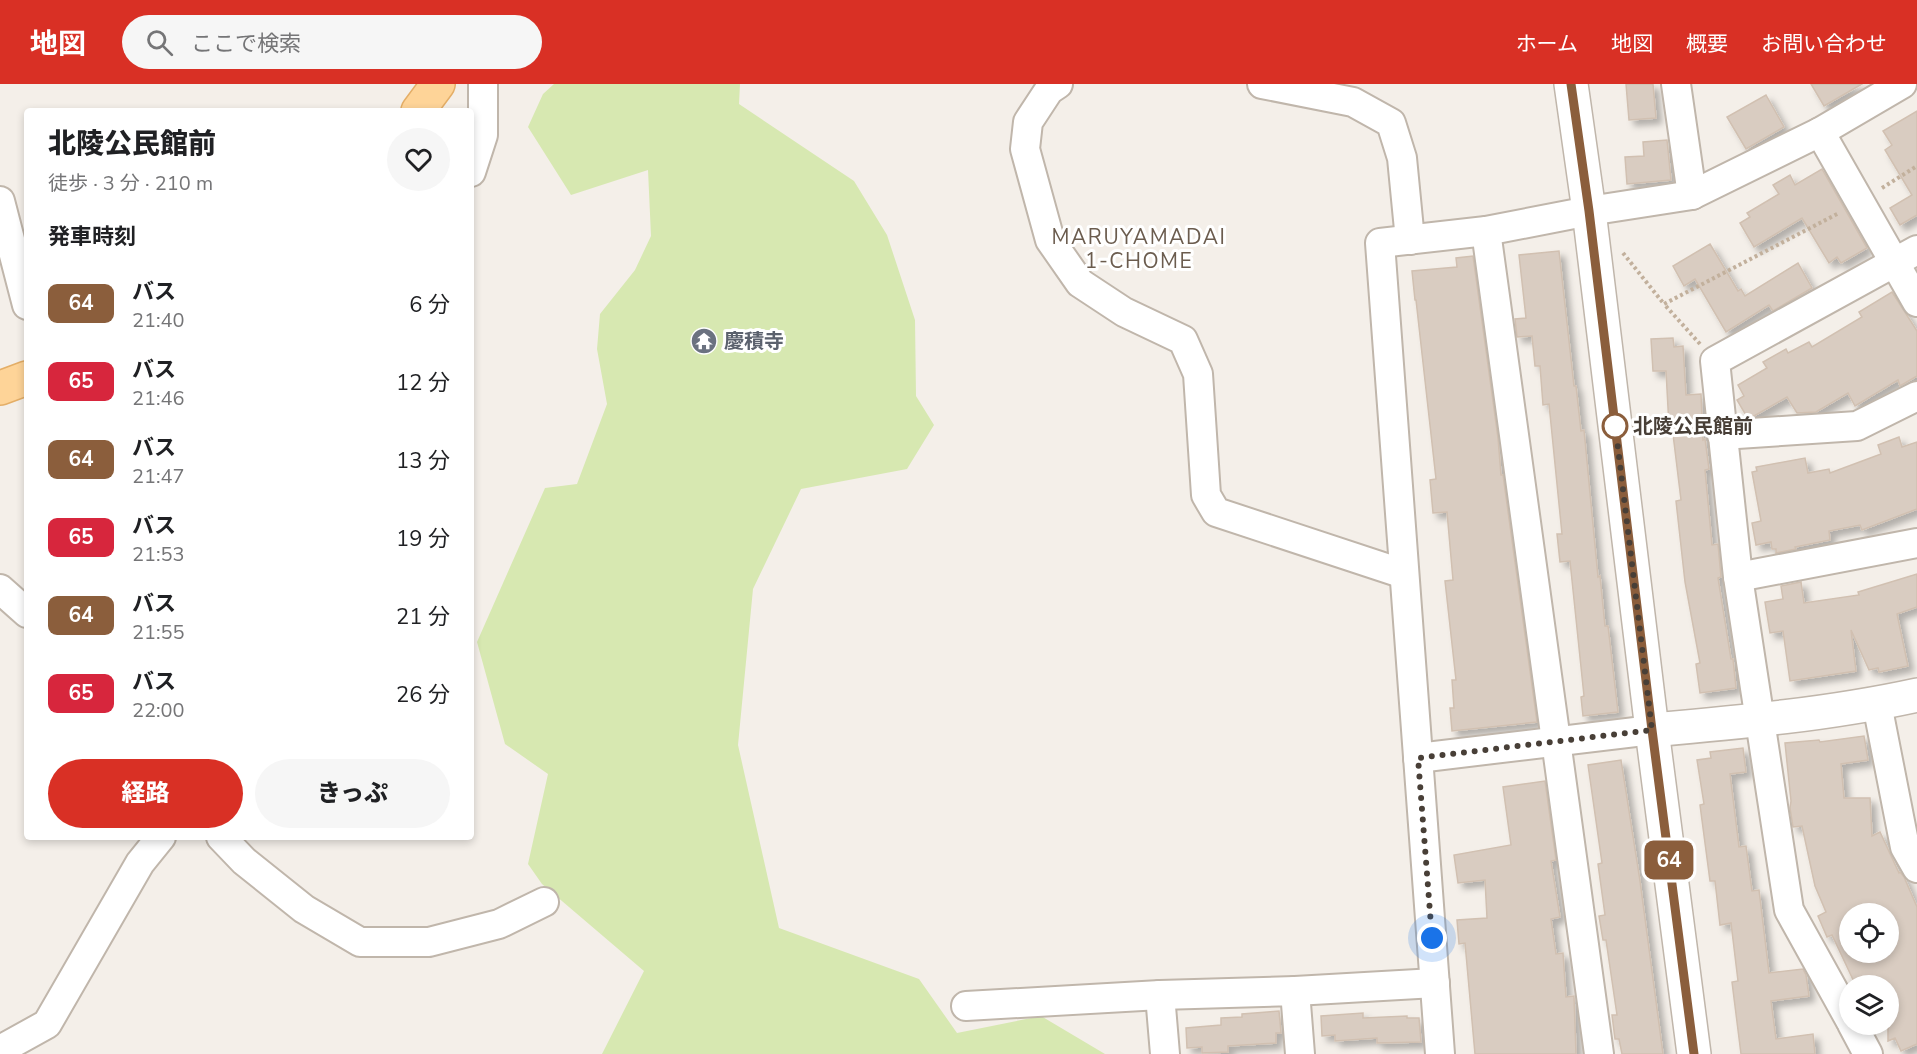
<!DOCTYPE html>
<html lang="ja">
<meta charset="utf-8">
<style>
:root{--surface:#fff;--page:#f6f6f6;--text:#202124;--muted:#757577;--accent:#d93025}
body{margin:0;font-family:"Nunito Sans","Noto Sans JP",sans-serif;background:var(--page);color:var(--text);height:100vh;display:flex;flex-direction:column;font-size:22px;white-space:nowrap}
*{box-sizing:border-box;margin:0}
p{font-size:20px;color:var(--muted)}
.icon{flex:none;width:33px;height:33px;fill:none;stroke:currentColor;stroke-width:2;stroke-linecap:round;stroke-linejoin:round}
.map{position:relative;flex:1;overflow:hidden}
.side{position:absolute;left:24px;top:24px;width:450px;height:732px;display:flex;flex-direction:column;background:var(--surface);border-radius:6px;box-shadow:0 3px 9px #0003}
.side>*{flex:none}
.badge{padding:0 12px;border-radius:9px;font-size:21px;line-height:39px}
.controls{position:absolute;left:1839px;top:819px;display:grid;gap:12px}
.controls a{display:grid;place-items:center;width:60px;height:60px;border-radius:50%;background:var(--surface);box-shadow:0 3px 9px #0003;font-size:30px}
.you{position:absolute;width:30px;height:30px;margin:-15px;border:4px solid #fff;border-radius:50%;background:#1a73e8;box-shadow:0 0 0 9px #1a73e833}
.map>.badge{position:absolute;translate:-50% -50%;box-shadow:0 0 0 3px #fff}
h2{padding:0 24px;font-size:22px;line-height:54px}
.round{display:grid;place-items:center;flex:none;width:63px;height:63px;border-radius:32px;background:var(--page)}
.head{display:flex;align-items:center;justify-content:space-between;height:102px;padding:0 24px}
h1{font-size:28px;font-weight:800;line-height:45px}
.button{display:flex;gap:12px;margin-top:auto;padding:12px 24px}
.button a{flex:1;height:69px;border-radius:36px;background:var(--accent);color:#fff;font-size:24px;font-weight:800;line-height:69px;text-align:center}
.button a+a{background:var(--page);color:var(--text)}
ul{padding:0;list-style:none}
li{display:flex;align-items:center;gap:18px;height:78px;padding:0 24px}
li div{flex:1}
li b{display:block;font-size:22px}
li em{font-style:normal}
li .badge{min-width:66px;font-weight:700;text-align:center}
header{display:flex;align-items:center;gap:36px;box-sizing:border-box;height:84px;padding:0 30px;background:var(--accent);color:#fff}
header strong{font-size:28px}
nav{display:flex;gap:33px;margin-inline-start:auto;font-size:21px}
.search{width:420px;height:54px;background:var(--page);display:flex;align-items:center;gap:15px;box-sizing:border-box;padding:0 21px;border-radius:33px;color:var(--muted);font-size:22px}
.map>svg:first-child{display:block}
.green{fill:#d7e8b1}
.building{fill:#d9ccc1;stroke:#d1c0b1;stroke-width:1.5;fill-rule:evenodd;filter:url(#shadow)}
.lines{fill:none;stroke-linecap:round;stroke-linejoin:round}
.minor-casing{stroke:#c0b6ab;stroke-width:32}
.tertiary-casing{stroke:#c0b6ab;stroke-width:36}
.primary-casing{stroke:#e4ae67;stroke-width:36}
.path{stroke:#c2b09c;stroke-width:4;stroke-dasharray:3 3;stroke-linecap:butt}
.minor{stroke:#fff;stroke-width:28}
.tertiary{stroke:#fff;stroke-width:33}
.primary{stroke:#fed498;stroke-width:33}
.line-casing{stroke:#fff;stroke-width:14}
.line{stroke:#8b5e3c;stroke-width:9}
.walk{stroke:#483f37;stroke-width:6;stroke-dasharray:0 10.8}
.stop-dot{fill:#fff;stroke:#8b5e3c;stroke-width:3}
.labels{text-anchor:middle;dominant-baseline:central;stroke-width:6;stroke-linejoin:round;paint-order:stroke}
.worship-label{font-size:20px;font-weight:bold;fill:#5b616d;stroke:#fff;text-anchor:start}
.stop-label{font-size:20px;font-weight:bold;fill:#483f37;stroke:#fff;text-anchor:start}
.neighbourhood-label{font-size:21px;letter-spacing:1.5px;fill:#6b5c4e;stroke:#fff}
</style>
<header>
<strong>地図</strong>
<div class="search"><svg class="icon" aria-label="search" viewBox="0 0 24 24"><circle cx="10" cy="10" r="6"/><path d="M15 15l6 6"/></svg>ここで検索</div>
<nav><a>ホーム</a><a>地図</a><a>概要</a><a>お問い合わせ</a></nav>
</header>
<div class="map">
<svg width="1917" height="970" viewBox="0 0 1917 970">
<defs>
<filter id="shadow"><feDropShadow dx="5.5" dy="5.5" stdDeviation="3" flood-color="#0004"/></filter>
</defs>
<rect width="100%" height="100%" fill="#f4efe9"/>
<path class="green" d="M 554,0 L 740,0 L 739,20 L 854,97 L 887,151 L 915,236 L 916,312 L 934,341 L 907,385 L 801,405 L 753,505 L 738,661 L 779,844 L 919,895 L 957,949 L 1041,932 L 1105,970 L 602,970 L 644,887 L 542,800 L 528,780 L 548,690 L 505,660 L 477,558 L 545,404 L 577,400 L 607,320 L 597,265 L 600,230 L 635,186 L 651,152 L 648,86 L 571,111 L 528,43 L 543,10 Z"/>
<g class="building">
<path d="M 1626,0 L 1653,0 L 1656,34 L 1629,36 Z"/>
<path d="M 1811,0 L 1862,0 L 1824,22 Z"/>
<path d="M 1766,11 L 1784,43 L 1746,65 L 1727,33 Z"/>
<path d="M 1917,27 L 1917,131 L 1900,141 L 1890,124 L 1912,111 L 1885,66 L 1892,61 L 1883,47 Z"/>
<path d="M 1667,56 L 1671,96 L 1627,100 L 1625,73 L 1644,72 L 1643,58 Z"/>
<path d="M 1822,85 L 1867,164 L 1841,179 L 1837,173 L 1829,179 L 1802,134 L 1754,163 L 1740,139 L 1750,133 L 1747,129 L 1779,110 L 1773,101 L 1790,91 L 1795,101 Z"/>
<path d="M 1710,160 L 1738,207 L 1741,205 L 1745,212 L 1798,179 L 1812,204 L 1773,227 L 1769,221 L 1726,248 L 1695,195 L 1684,202 L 1673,182 Z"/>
<path d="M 1559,167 L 1574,302 L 1576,302 L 1581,347 L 1584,346 L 1598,493 L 1600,492 L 1605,542 L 1608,542 L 1618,628 L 1583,632 L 1581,613 L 1584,612 L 1570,477 L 1560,478 L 1557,450 L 1562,450 L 1549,320 L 1543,321 L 1540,282 L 1535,282 L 1532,252 L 1517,253 L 1515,235 L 1526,234 L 1519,171 Z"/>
<path d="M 1473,172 L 1498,354 L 1501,391 L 1503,391 L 1537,638 L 1452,647 L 1450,624 L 1454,624 L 1452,596 L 1456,596 L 1445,497 L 1453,496 L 1447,428 L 1433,429 L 1430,396 L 1436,395 L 1416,216 L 1415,216 L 1412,187 L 1457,183 L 1456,174 Z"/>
<path d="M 1892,208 L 1917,247 L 1917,292 L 1900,302 L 1898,296 L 1855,322 L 1848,309 L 1816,328 L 1797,329 L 1787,313 L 1754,332 L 1747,333 L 1737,316 L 1744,312 L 1738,301 L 1767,284 L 1763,278 L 1786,265 L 1788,269 L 1809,258 L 1812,263 L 1862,233 L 1859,228 Z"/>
<path d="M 1673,254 L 1674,263 L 1683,262 L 1686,311 L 1701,310 L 1703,356 L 1705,355 L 1709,385 L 1705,386 L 1712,461 L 1718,460 L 1721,493 L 1718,494 L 1731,575 L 1733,575 L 1736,604 L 1700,609 L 1696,580 L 1700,579 L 1685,498 L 1676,417 L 1681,416 L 1672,342 L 1669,342 L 1666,287 L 1653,287 L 1651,255 Z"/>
<path d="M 1899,353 L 1902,363 L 1917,358 L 1917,425 L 1862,446 L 1860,441 L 1829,447 L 1830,456 L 1795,463 L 1796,465 L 1776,469 L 1776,465 L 1772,465 L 1771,458 L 1756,461 L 1752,439 L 1761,437 L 1752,388 L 1757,387 L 1756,383 L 1805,374 L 1808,389 L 1829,385 L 1830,389 L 1881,370 L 1878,361 Z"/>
<path d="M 1917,490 L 1917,523 L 1897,530 L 1908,582 L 1879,588 L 1878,584 L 1869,586 L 1851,546 L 1856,587 L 1790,597 L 1783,547 L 1770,549 L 1765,518 L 1783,515 L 1781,502 L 1801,498 L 1804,519 L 1859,511 L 1858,508 Z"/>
<path d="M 1864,652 L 1868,676 L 1841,680 L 1844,714 L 1870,714 L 1872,752 L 1880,748 L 1899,789 L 1900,788 L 1904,793 L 1917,823 L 1917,960 L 1901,967 L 1895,954 L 1888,957 L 1888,902 L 1856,902 L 1832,851 L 1827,853 L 1818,832 L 1826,828 L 1815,802 L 1802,742 L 1793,743 L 1790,724 L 1791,717 L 1785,659 L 1819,656 L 1820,658 ZM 1850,830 L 1888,830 L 1888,868 L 1850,868 Z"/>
<path d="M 1743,664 L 1746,688 L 1730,690 L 1739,763 L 1746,762 L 1752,807 L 1759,806 L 1769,889 L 1803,885 L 1806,891 L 1809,912 L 1771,917 L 1776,955 L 1813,950 L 1815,970 L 1741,970 L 1732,898 L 1738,897 L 1731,839 L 1720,841 L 1715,797 L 1710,797 L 1700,721 L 1704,720 L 1697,676 L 1711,674 L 1710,668 Z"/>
<path d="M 1621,676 L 1640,797 L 1663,970 L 1622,970 L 1619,955 L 1615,955 L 1612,931 L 1617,931 L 1606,856 L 1603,856 L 1599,832 L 1605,831 L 1598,780 L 1602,779 L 1588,681 Z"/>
<path d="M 1545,697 L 1556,776 L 1551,777 L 1560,833 L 1551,835 L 1556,870 L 1563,869 L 1566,913 L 1574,912 L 1576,970 L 1475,970 L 1465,859 L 1459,860 L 1457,836 L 1487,834 L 1485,796 L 1458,799 L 1454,771 L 1511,761 L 1503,703 Z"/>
<path d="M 1279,927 L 1281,949 L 1276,949 L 1276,959 L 1228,962 L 1228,968 L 1202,969 L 1202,963 L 1187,964 L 1186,944 L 1221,941 L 1221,934 L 1242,933 L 1242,930 Z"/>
<path d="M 1363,929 L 1363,934 L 1407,932 L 1407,934 L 1419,934 L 1421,958 L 1377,959 L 1377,954 L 1335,957 L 1335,951 L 1322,952 L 1321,932 Z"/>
</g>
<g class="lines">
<defs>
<g id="minor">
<path d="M 1058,0 L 1049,6 L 1028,38 L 1025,65 L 1050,156 L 1080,199 L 1124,228 L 1183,256 L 1198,290 L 1206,411 L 1216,428 L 1404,490"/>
<path d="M 1262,0 L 1353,18 L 1391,39 L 1402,74 L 1410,156"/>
<path d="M 1676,0 L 1692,111"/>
<path d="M 1820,48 L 1917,218"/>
<path d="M 471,88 L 483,51 L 483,0"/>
<path d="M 0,117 L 27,221"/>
<path d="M 1486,147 L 1599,970"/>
<path d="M 1722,351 L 1857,342 L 1917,312"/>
<path d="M 1738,493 L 1917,459"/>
<path d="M 0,505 L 27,529"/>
<path d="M 1877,620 L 1905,763 L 1917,784"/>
<path d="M 1418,674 L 1652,646"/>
<path d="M 221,753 L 244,777 L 304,825 L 360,858 L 429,858 L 499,840 L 544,818"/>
<path d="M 1295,907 L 1435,899"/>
<path d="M 1160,911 L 1165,970"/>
<path d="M 966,922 L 1160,911 L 1295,907 L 1300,970"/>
<path d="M 1850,936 L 1789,826 L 1738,493 L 1715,277 L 1917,166"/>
<path d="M 1852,940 L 1868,970"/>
<path d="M 0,966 L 47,940 L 140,779 L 161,753"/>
<path d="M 1440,970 L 1380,159 L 1486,147 L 1589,127 L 1692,111 L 1820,48 L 1902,0"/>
</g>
<g id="tertiary">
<path d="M 1571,0 L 1589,127 L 1652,646 L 1694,970"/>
<path d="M 1652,646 C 1741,638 1830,630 1917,611"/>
</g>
<g id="primary">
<path d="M 418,27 L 438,0"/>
<path d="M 0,304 L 27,294"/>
</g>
</defs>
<use href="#minor" class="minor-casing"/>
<use href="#tertiary" class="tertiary-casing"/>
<use href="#primary" class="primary-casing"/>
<g class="path">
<path d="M 1882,104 L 1917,82"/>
<path d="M 1623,169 L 1664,220"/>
<path d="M 1700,260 L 1664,220 L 1839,129"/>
</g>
<use href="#minor" class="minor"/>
<use href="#tertiary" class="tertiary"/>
<use href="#primary" class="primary"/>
</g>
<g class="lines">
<defs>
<path id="line" d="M 1571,0 L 1589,127 L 1652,646 L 1694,970"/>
</defs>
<use href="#line" class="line-casing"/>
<use href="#line" class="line"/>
<path class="walk" d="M 1432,854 L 1418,674 L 1652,646 L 1615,339 L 1615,342"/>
</g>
<defs>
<symbol id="temple-disc" viewBox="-11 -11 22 22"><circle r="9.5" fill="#6b7280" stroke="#fff"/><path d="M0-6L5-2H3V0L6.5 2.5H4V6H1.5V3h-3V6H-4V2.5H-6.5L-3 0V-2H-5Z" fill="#fff"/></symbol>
</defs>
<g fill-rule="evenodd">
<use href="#temple-disc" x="689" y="242" width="30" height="30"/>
</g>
<circle class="stop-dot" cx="1615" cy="342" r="12"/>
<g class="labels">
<g class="worship-label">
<text x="724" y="257">慶積寺</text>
</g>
<g class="stop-label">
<text x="1633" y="342">北陵公民館前</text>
</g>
<g class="neighbourhood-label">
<text x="1139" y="153">MARUYAMADAI<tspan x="1139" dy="24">1-CHOME</tspan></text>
</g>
</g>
</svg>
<div class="controls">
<a><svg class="icon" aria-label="locate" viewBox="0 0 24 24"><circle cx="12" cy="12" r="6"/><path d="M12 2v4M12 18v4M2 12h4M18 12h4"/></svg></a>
<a><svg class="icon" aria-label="layers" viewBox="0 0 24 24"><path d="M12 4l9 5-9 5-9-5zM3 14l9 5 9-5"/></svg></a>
</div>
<div class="you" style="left:1432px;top:854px"></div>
<b class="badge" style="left:1669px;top:776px;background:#8b5e3c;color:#fff">64</b>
<section class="side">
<div class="head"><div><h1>北陵公民館前</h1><p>徒歩 · 3 分 · 210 m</p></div><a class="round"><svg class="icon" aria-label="heart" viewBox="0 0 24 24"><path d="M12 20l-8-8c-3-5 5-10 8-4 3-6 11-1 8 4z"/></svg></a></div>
<h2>発車時刻</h2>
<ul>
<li><span class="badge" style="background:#8b5e3c;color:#fff">64</span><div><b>バス</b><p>21:40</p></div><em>6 分</em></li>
<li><span class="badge" style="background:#d7263d;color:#fff">65</span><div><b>バス</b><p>21:46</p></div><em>12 分</em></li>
<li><span class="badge" style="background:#8b5e3c;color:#fff">64</span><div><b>バス</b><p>21:47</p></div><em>13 分</em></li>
<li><span class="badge" style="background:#d7263d;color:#fff">65</span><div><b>バス</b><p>21:53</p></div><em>19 分</em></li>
<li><span class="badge" style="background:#8b5e3c;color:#fff">64</span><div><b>バス</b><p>21:55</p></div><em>21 分</em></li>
<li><span class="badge" style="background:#d7263d;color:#fff">65</span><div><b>バス</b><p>22:00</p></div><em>26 分</em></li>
</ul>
<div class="button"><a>経路</a><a>きっぷ</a></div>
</section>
</div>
